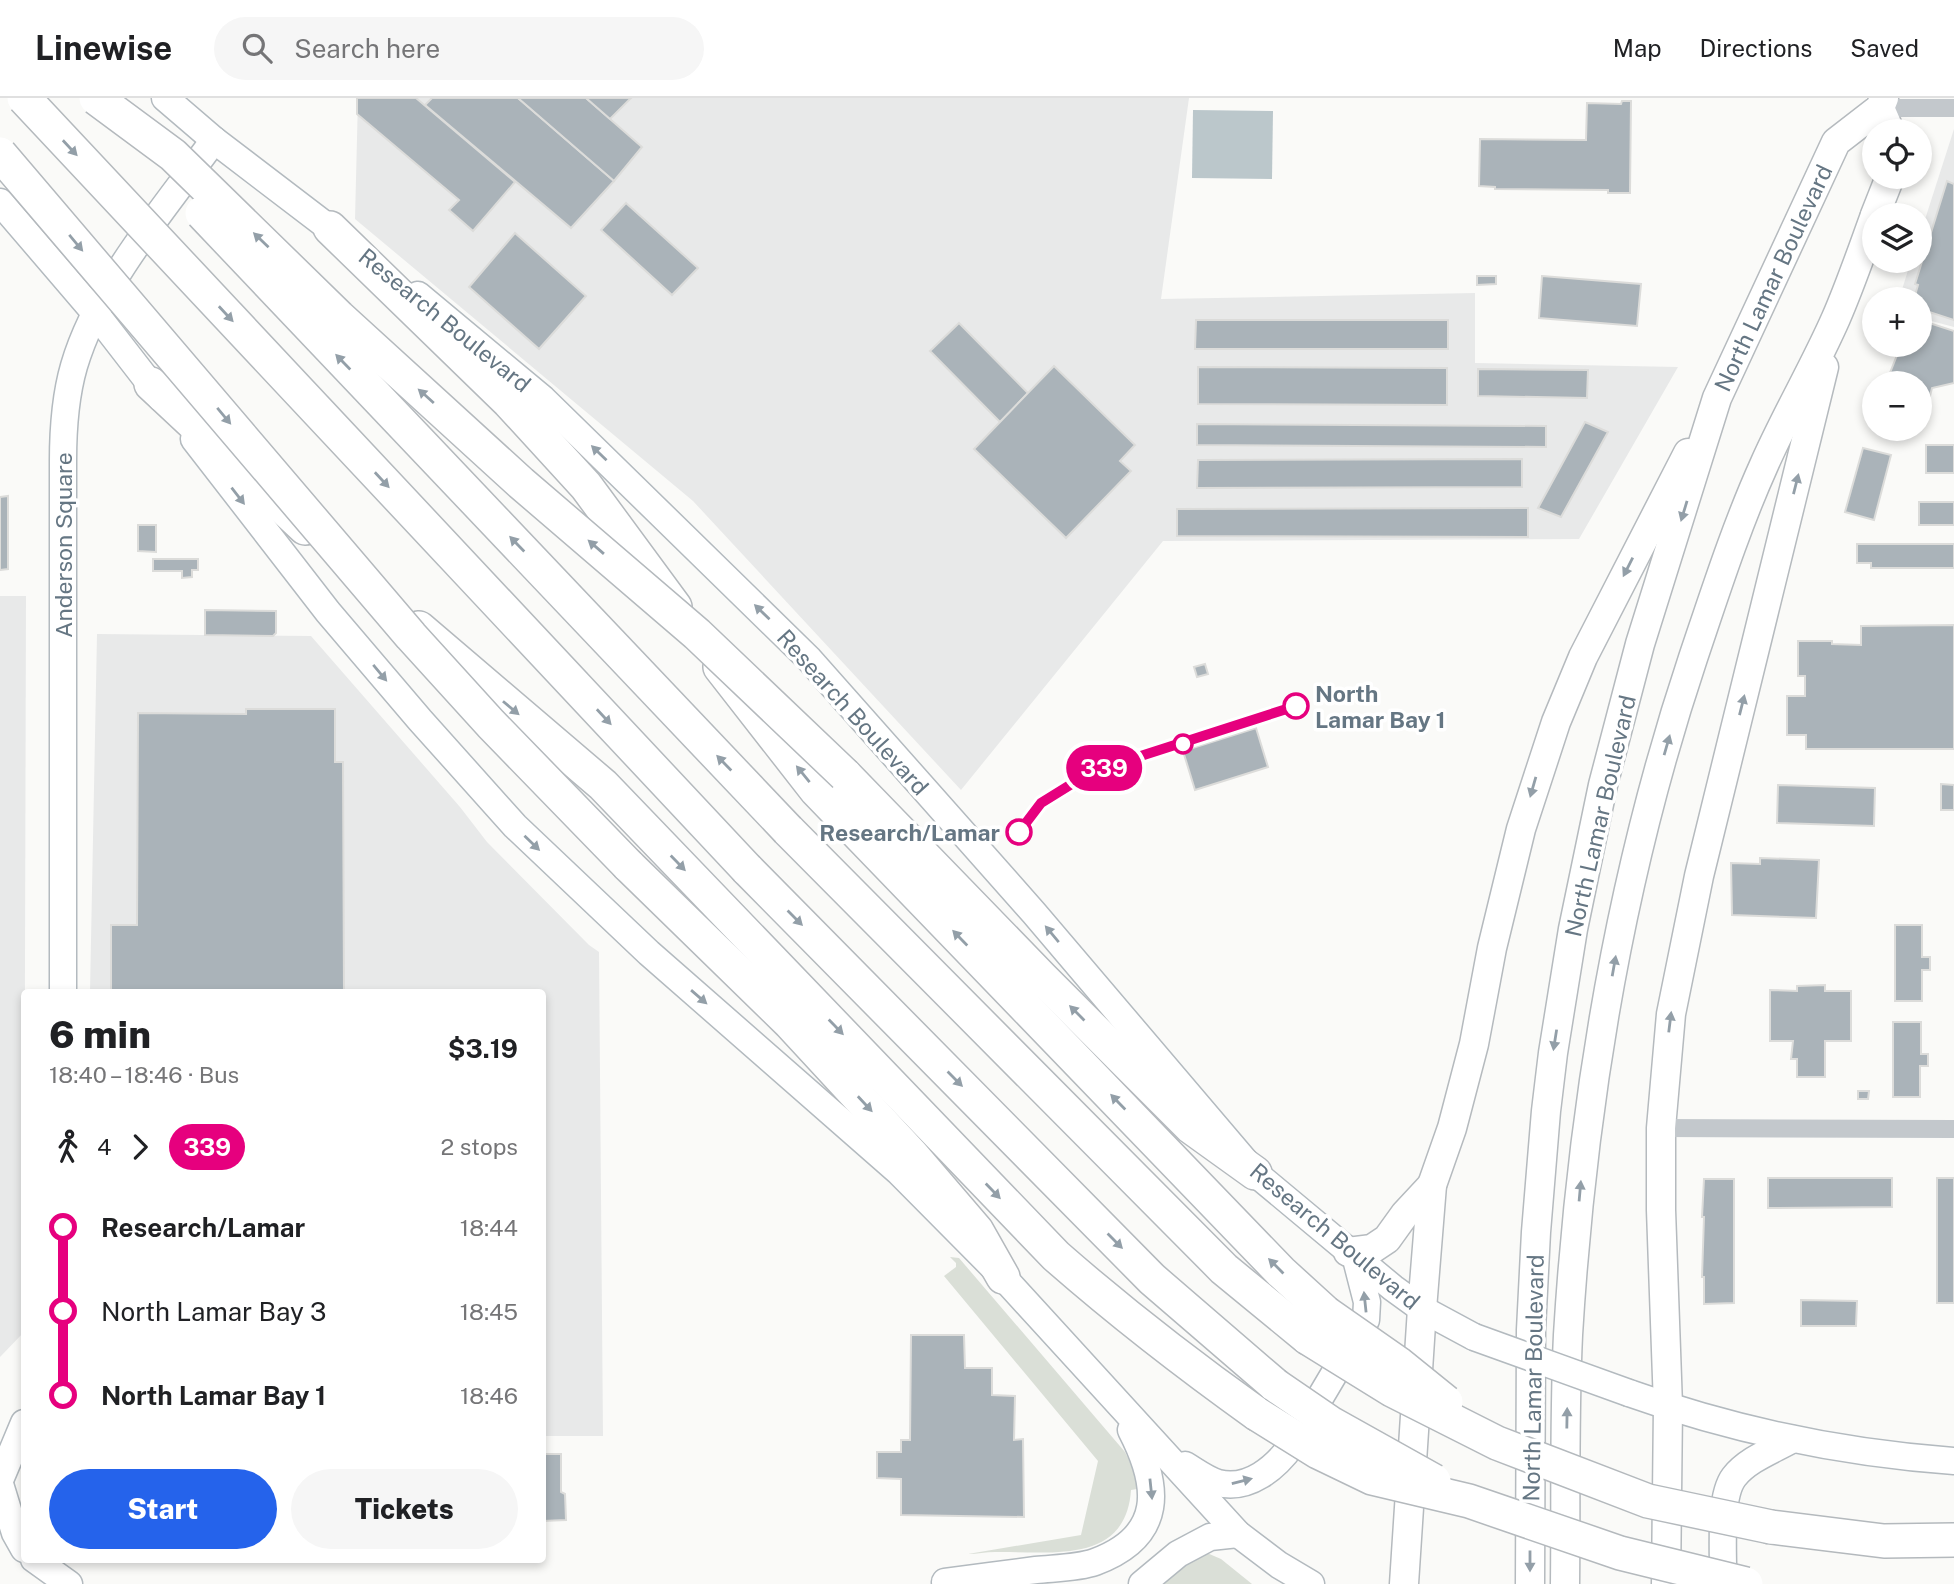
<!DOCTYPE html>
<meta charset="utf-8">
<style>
:root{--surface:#fff;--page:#f6f6f6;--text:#202124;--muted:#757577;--line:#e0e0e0;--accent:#2563eb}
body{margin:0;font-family:"Public Sans",sans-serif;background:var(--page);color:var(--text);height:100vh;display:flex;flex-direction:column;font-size:26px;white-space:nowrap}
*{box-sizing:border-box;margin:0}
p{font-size:23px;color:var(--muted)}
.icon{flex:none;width:38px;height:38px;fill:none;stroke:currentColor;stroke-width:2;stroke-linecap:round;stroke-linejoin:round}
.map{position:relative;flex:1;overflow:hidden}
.sheet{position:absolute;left:21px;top:891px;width:525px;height:574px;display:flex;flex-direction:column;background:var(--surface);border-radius:7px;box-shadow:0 4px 10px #0003}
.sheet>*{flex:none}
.badge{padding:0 14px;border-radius:23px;font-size:24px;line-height:46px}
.tools{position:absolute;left:1862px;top:21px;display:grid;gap:14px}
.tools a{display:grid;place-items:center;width:70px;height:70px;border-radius:50%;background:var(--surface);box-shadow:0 4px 10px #0003;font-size:35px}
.map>.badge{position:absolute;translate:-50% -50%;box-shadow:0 0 0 4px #fff}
.legs{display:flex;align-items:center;gap:10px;height:77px;padding:0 28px;font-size:23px}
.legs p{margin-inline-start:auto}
.head{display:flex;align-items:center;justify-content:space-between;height:119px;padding:0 28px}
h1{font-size:38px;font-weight:800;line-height:52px}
.cta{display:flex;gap:14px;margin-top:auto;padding:14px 28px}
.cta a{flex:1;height:80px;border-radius:42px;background:var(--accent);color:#fff;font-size:28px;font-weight:800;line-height:80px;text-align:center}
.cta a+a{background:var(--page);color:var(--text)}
ul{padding:0 28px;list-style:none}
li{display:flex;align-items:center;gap:24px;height:84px;font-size:26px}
li i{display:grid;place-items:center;width:10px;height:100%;margin:0 9px;background:currentColor}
li i::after{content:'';width:18px;height:18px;margin:-9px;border:5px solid;border-radius:50%;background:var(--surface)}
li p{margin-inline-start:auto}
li:first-child i{background:linear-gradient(#0000 50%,currentColor 0)}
li:last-child i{background:linear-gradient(currentColor 50%,#0000 0)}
header{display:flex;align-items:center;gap:42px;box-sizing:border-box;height:98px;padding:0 35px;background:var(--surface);border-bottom:2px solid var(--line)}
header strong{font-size:33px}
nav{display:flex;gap:38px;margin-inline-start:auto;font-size:24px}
.search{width:490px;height:63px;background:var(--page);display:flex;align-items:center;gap:18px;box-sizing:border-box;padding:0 24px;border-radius:38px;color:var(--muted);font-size:26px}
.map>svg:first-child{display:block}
.built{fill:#e8e9e9}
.green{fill:#dadfd7}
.water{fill:#bbc7cb}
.building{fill:#aab3b9;stroke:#dcdcda;stroke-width:2}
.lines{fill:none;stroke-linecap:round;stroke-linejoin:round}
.secondary-casing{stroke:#b3babf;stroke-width:29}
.primary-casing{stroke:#b5babe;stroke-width:31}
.motorway-casing{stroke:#b4b9bd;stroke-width:36}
.minor{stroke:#c3c8cc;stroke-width:18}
.secondary{stroke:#fff;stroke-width:26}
.primary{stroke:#fff;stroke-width:28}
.motorway{stroke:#fff;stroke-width:33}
.secondary-bridge-casing{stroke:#b3babf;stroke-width:29;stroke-linecap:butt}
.motorway-bridge-casing{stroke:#b4b9bd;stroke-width:36;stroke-linecap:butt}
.secondary-bridge{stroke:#fff;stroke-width:26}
.motorway-bridge{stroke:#fff;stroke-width:33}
.oneway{fill:#939fa8}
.line-1-casing{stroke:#fff;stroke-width:16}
.line-1{stroke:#e6007e;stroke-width:10}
.stop-1-dot{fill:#fff;stroke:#e6007e;stroke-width:3.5}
.labels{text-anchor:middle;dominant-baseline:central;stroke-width:7;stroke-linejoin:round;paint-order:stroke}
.street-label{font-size:23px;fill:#657683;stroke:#fff}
.stop-label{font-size:23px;font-weight:bold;fill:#657683;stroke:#fff;text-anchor:start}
</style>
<header>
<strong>Linewise</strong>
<div class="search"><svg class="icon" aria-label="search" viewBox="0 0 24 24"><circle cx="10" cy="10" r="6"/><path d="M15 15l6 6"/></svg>Search here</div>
<nav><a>Map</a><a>Directions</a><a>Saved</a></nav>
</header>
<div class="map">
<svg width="1954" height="1486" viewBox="0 0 1954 1486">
<rect width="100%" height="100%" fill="#fafaf8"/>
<g class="built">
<path d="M 358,0 L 1189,0 L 1161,201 L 1475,195 L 1475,265 L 1678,269 L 1579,441 L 1163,443 L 961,692 L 693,403 L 355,121 Z"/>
<path d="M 1954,31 L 1954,229 L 1920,220 L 1920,201 L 1899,201 L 1911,163 L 1920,163 L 1920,137 Z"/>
<path d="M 0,498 L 26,498 L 24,1234 L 0,1259 Z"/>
<path d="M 97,536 L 311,538 L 460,709 L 487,744 L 589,847 L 599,854 L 603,1338 L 543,1338 L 542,894 L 90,894 Z"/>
</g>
<g class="green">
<path d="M 950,1159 L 959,1160 L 1125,1354 L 1133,1370 L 1137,1391 L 1131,1392 C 1126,1468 1048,1453 995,1454 C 986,1454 977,1456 968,1456 L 1081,1437 L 1098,1363 L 944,1178 L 956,1169 L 956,1165 Z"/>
<path d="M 1207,1455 L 1221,1461 L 1252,1486 L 1153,1486 Z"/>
</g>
<path class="water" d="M 1193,12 L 1273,13 L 1272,81 L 1192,80 Z"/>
<g class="building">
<path d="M 357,0 L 416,0 L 515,84 L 473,133 L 449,112 L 459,102 L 357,16 Z"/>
<path d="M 432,0 L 518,0 L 614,83 L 571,130 L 425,7 Z"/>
<path d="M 518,0 L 586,0 L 642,49 L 614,83 Z"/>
<path d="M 586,0 L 631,0 L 610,21 Z"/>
<path d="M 1622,3 L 1631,3 L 1630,95 L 1608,95 L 1608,92 L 1495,91 L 1495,89 L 1479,88 L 1480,41 L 1586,42 L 1587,5 L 1621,6 Z"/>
<path d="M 1947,83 L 1954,86 L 1954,222 L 1920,211 L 1920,201 L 1914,201 L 1918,187 L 1915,186 Z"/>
<path d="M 626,105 L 698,170 L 672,197 L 601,132 Z"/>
<path d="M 515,135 L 586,198 L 539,251 L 469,189 Z"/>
<path d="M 1477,178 L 1496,178 L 1496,186 L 1477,187 Z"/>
<path d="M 1542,178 L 1641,186 L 1637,228 L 1539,220 Z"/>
<path d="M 1196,222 L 1448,222 L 1448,251 L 1195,251 Z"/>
<path d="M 1920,222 L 1954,233 L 1954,285 L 1932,290 L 1930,298 L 1920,295 L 1920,285 L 1886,285 L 1901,247 L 1920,247 Z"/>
<path d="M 959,225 L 1028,295 L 1000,324 L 930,253 Z"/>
<path d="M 1054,268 L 1135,347 L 1120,363 L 1131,373 L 1066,440 L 974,351 Z"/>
<path d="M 1198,269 L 1447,270 L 1447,307 L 1198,306 Z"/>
<path d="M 1478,271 L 1588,272 L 1587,300 L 1478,298 Z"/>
<path d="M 1585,324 L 1608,334 L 1561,419 L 1538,410 Z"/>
<path d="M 1197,326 L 1546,328 L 1546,349 L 1197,347 Z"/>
<rect x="1926" y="347" width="28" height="28"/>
<path d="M 1863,350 L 1891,357 L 1874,422 L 1845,414 Z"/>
<path d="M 1522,361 L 1522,389 L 1197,390 L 1198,362 Z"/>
<path d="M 8,398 L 8,471 L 0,472 L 0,399 Z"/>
<rect x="1919" y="404" width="35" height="23"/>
<path d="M 1528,410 L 1528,439 L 1177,438 L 1177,411 Z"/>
<path d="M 138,427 L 156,427 L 156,454 L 138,453 Z"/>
<path d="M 1857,446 L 1954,446 L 1954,470 L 1871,470 L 1871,465 L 1857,465 Z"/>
<path d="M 153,461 L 198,461 L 198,472 L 192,472 L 192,479 L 182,480 L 182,473 L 153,473 Z"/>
<path d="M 205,512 L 276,513 L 276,535 L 273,538 L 205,537 Z"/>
<path d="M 1954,527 L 1954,651 L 1806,651 L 1806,637 L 1787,637 L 1787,598 L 1805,598 L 1805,578 L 1798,578 L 1798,543 L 1832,543 L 1832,546 L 1861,547 L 1861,528 Z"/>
<path d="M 1205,566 L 1208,576 L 1197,579 L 1194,569 Z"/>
<path d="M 246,611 L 335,611 L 335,664 L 343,664 L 344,894 L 111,893 L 111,827 L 137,827 L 138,615 L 246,616 Z"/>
<path d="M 1256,630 L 1268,669 L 1195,692 L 1183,653 Z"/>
<path d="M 1941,686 L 1954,687 L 1954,712 L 1941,712 Z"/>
<path d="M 1778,687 L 1875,690 L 1874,728 L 1777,725 Z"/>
<path d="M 1760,760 L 1819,762 L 1816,820 L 1732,817 L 1731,765 L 1760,766 Z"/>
<path d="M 1895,827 L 1922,827 L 1922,859 L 1930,859 L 1930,872 L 1922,872 L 1922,903 L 1895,903 Z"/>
<path d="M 1825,887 L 1825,893 L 1851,893 L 1851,943 L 1825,943 L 1825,979 L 1797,979 L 1797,961 L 1791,961 L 1793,943 L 1770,943 L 1770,892 L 1797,893 L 1797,888 Z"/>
<path d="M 1893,924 L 1921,924 L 1921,956 L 1928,956 L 1928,968 L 1920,968 L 1920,999 L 1893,999 Z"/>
<path d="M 1858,993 L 1869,993 L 1868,1001 L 1858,1001 Z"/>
<path d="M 1768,1080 L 1892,1080 L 1892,1109 L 1768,1110 Z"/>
<rect x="1937" y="1080" width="17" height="125"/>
<path d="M 1704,1081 L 1734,1081 L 1734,1205 L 1704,1206 L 1704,1179 L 1702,1179 L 1704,1119 L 1702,1119 Z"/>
<path d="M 1801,1202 L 1857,1203 L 1856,1228 L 1801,1228 Z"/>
<path d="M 911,1237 L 964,1237 L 965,1270 L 992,1270 L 992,1297 L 1015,1298 L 1014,1342 L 1023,1341 L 1024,1419 L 901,1417 L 901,1381 L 877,1380 L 877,1354 L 901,1354 L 901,1342 L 910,1342 Z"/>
<path d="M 542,1356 L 561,1356 L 561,1394 L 565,1396 L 566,1422 L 542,1423 Z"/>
</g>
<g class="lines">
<defs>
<g id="secondary">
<path d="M 165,0 L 214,42 L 345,142"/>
<path d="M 0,104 L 96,216 L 161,300"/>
<path d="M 418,197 L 543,301 L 809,561 L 1034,815 L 1255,1075 L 1393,1190 L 1422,1211 L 1474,1239"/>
<path d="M 194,341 L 328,514 L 420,622 L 515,728 L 649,855 L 899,1074 L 1003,1179 L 1238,1436 L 1279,1467 L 1311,1486"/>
<path d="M 63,894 L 63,363 C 63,331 65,299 74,268 C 98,186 165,110 214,42"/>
<path d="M 1629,1295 C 1733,1332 1844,1355 1954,1363"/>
<path d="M 1185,1367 C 1195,1373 1207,1382 1218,1385 C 1249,1393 1276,1369 1292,1347 L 1366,1222 L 1367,1204 L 1356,1161"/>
<path d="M 0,1382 L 24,1325"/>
<path d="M 0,1386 L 15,1435 L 24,1451"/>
<path d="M 34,1461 L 69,1486"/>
<path d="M 945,1484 C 975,1480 1006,1476 1036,1472 C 1055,1470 1078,1470 1095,1464 C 1165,1438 1160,1388 1131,1332"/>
<path d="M 1142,1486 L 1178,1456 L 1210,1439 L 1238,1436"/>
<path d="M 1723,1486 C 1724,1459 1718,1400 1734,1379 C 1748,1361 1774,1352 1793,1341"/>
</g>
<g id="primary">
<path d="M 1880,10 L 1890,33"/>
<path d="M 1875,117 L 1890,79"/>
<path d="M 1348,1154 L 1372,1151 L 1387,1141 L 1405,1116 L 1432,1087"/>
<path d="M 1404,1486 L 1422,1211 L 1432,1087 L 1452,1030 L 1474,946 L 1492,850 L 1521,731 L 1556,624 L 1583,559 L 1688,355"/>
<path d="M 1530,1486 L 1531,1232 L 1536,1134 L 1546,1013 L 1553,955 L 1573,831 L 1603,687 L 1640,546 L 1717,300 L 1836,44 L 1880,10 L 1884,0"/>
<path d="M 1565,1486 C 1566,1403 1564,1320 1568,1237 C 1582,1008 1620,778 1693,560 C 1715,495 1736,429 1764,367 C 1786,317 1814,270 1836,220 C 1850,188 1862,153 1874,120"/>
<path d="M 1666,1486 L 1668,1308 L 1661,1112 L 1661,1030 L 1671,916 L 1699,778 L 1824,269"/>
</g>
<g id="motorway">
<path d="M 330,130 L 509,304 L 586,388 L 675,509"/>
<path d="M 151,286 L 305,430"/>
<path d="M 419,530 L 603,687 L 1056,1158 C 1120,1214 1187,1266 1257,1316"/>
<path d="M 720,569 L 816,692 L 1281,1174 L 1326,1215"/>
<path d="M 845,677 L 1042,880 L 1191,1029 L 1255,1075"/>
<path d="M 788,732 L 1224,1171 L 1308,1240"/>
<path d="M 628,767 L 790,925 L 912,1057 L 977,1133 L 1003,1179"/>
<path d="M 747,771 L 1152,1181 L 1275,1287"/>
<path d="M 1771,1429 L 1884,1443 L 1954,1442"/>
</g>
</defs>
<use href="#secondary" class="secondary-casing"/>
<use href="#primary" class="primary-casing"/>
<use href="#motorway" class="motorway-casing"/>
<g class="minor">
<path d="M 1880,10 L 1954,10"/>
<path d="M 1661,1030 L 1954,1031"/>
</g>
<use href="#secondary" class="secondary"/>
<use href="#primary" class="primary"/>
<use href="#motorway" class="motorway"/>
<defs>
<path id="secondary-bridge" d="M 1474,1239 L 1629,1295"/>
<g id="motorway-bridge">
<path d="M 24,0 L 747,771"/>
<path d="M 96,0 L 173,57 L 339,219 L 521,385 L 697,536 L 845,677"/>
<path d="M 0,56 L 411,538 L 491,626 L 628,767"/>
<path d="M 202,115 L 788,732"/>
<path d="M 1326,1215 L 1399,1266 L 1446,1304"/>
<path d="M 1308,1240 L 1392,1292 L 1497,1345 L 1648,1403 L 1771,1429"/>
<path d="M 1275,1287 L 1332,1326 L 1434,1383"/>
<path d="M 1257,1316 L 1318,1354 L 1372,1380 L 1469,1403 L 1620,1455 L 1746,1486"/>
</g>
</defs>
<use href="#secondary-bridge" class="secondary-bridge-casing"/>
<use href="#motorway-bridge" class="motorway-bridge-casing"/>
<use href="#secondary-bridge" class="secondary-bridge"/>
<use href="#motorway-bridge" class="motorway-bridge"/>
</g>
<defs><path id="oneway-solid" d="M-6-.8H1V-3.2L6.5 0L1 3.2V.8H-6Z" transform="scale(1.75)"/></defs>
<g class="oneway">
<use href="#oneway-solid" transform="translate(70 50) rotate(47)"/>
<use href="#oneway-solid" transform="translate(261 142) rotate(-136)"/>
<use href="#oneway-solid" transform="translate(76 145) rotate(50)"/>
<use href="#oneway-solid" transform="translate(226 216) rotate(47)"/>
<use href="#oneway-solid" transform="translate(343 264) rotate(-134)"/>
<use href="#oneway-solid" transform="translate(426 298) rotate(-138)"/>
<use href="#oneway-solid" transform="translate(224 318) rotate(50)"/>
<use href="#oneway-solid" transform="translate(599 355) rotate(-136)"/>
<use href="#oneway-solid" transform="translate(382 382) rotate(47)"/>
<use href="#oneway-solid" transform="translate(1796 386) rotate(-76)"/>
<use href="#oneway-solid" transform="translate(238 398) rotate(52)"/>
<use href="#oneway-solid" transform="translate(1684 413) rotate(107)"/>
<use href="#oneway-solid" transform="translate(517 446) rotate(-134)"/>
<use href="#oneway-solid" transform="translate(596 449) rotate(-139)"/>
<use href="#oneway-solid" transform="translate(1628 469) rotate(117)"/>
<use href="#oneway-solid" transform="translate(762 514) rotate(-136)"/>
<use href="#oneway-solid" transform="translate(380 575) rotate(50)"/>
<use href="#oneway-solid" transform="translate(1742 607) rotate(-76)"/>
<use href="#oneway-solid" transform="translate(511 610) rotate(40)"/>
<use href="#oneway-solid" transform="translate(604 619) rotate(47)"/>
<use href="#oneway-solid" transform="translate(1667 647) rotate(-74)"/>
<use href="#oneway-solid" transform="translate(724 665) rotate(-134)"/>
<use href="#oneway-solid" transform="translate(803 676) rotate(-129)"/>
<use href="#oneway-solid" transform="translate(1533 689) rotate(106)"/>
<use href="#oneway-solid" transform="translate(532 745) rotate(44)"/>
<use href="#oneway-solid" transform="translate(678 765) rotate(46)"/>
<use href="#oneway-solid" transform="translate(795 820) rotate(45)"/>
<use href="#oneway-solid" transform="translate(1052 836) rotate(-130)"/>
<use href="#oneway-solid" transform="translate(960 840) rotate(-134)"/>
<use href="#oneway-solid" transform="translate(1614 868) rotate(-80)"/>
<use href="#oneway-solid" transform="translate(699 899) rotate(41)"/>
<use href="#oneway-solid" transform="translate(1077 915) rotate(-135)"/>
<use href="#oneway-solid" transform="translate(1670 924) rotate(-83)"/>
<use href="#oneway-solid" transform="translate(836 929) rotate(46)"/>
<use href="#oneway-solid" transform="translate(1555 942) rotate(99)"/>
<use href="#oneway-solid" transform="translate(955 981) rotate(45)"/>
<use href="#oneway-solid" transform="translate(1118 1004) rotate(-134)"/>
<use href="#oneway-solid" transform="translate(865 1006) rotate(47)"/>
<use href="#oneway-solid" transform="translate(993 1093) rotate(46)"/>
<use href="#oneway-solid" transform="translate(1580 1093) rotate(-85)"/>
<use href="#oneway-solid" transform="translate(1115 1143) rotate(45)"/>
<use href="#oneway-solid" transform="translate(1276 1168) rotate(-135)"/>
<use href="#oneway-solid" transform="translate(1365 1204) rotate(-96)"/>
<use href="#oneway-solid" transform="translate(1567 1320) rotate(-89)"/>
<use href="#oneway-solid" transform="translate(1242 1383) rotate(-14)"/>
<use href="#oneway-solid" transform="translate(1151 1391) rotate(84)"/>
<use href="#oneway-solid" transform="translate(1530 1463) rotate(90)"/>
</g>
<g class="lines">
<defs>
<path id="line-1" d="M 1019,734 L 1041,705 L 1091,674 L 1296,608"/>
</defs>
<use href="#line-1" class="line-1-casing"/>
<use href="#line-1" class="line-1"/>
</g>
<g class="stop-1-dot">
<circle cx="1296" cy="608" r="12"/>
<circle cx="1183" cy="646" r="9"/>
<circle cx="1019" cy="734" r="12"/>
</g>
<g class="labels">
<g class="street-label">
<text transform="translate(1773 180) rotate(-65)">North Lamar Boulevard</text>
<text transform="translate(445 222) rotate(39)">Research Boulevard</text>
<text transform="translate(63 447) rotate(-90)">Anderson Square</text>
<text transform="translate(853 614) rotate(48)">Research Boulevard</text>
<text transform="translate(1600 718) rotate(-77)">North Lamar Boulevard</text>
<text transform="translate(1335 1138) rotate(40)">Research Boulevard</text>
<text transform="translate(1533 1280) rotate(-89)">North Lamar Boulevard</text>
</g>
<g class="stop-label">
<text x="1315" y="595">North<tspan x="1315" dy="26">Lamar Bay 1</tspan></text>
<text x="1000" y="734" text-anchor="end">Research/Lamar</text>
</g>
</g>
</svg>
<div class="tools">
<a><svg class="icon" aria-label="locate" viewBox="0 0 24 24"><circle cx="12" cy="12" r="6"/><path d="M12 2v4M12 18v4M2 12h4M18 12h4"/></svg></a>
<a><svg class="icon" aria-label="layers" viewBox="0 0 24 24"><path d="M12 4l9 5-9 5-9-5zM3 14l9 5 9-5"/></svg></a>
<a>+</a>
<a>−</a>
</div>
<b class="badge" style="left:1104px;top:670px;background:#e6007e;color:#fff">339</b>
<section class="sheet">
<div class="head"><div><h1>6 min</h1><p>18:40 – 18:46 · Bus</p></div><b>$3.19</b></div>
<div class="legs"><svg class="icon" aria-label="walk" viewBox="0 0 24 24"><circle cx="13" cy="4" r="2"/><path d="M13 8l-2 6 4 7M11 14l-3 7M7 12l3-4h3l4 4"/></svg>4<svg class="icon" aria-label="forward" viewBox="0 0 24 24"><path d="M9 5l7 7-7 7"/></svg><b class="badge" style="background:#e6007e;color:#fff">339</b><p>2 stops</p></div>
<ul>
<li><i style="color:#e6007e"></i><b>Research/Lamar</b><p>18:44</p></li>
<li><i style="color:#e6007e"></i><span>North Lamar Bay 3</span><p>18:45</p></li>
<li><i style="color:#e6007e"></i><b>North Lamar Bay 1</b><p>18:46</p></li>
</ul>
<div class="cta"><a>Start</a><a>Tickets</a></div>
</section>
</div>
